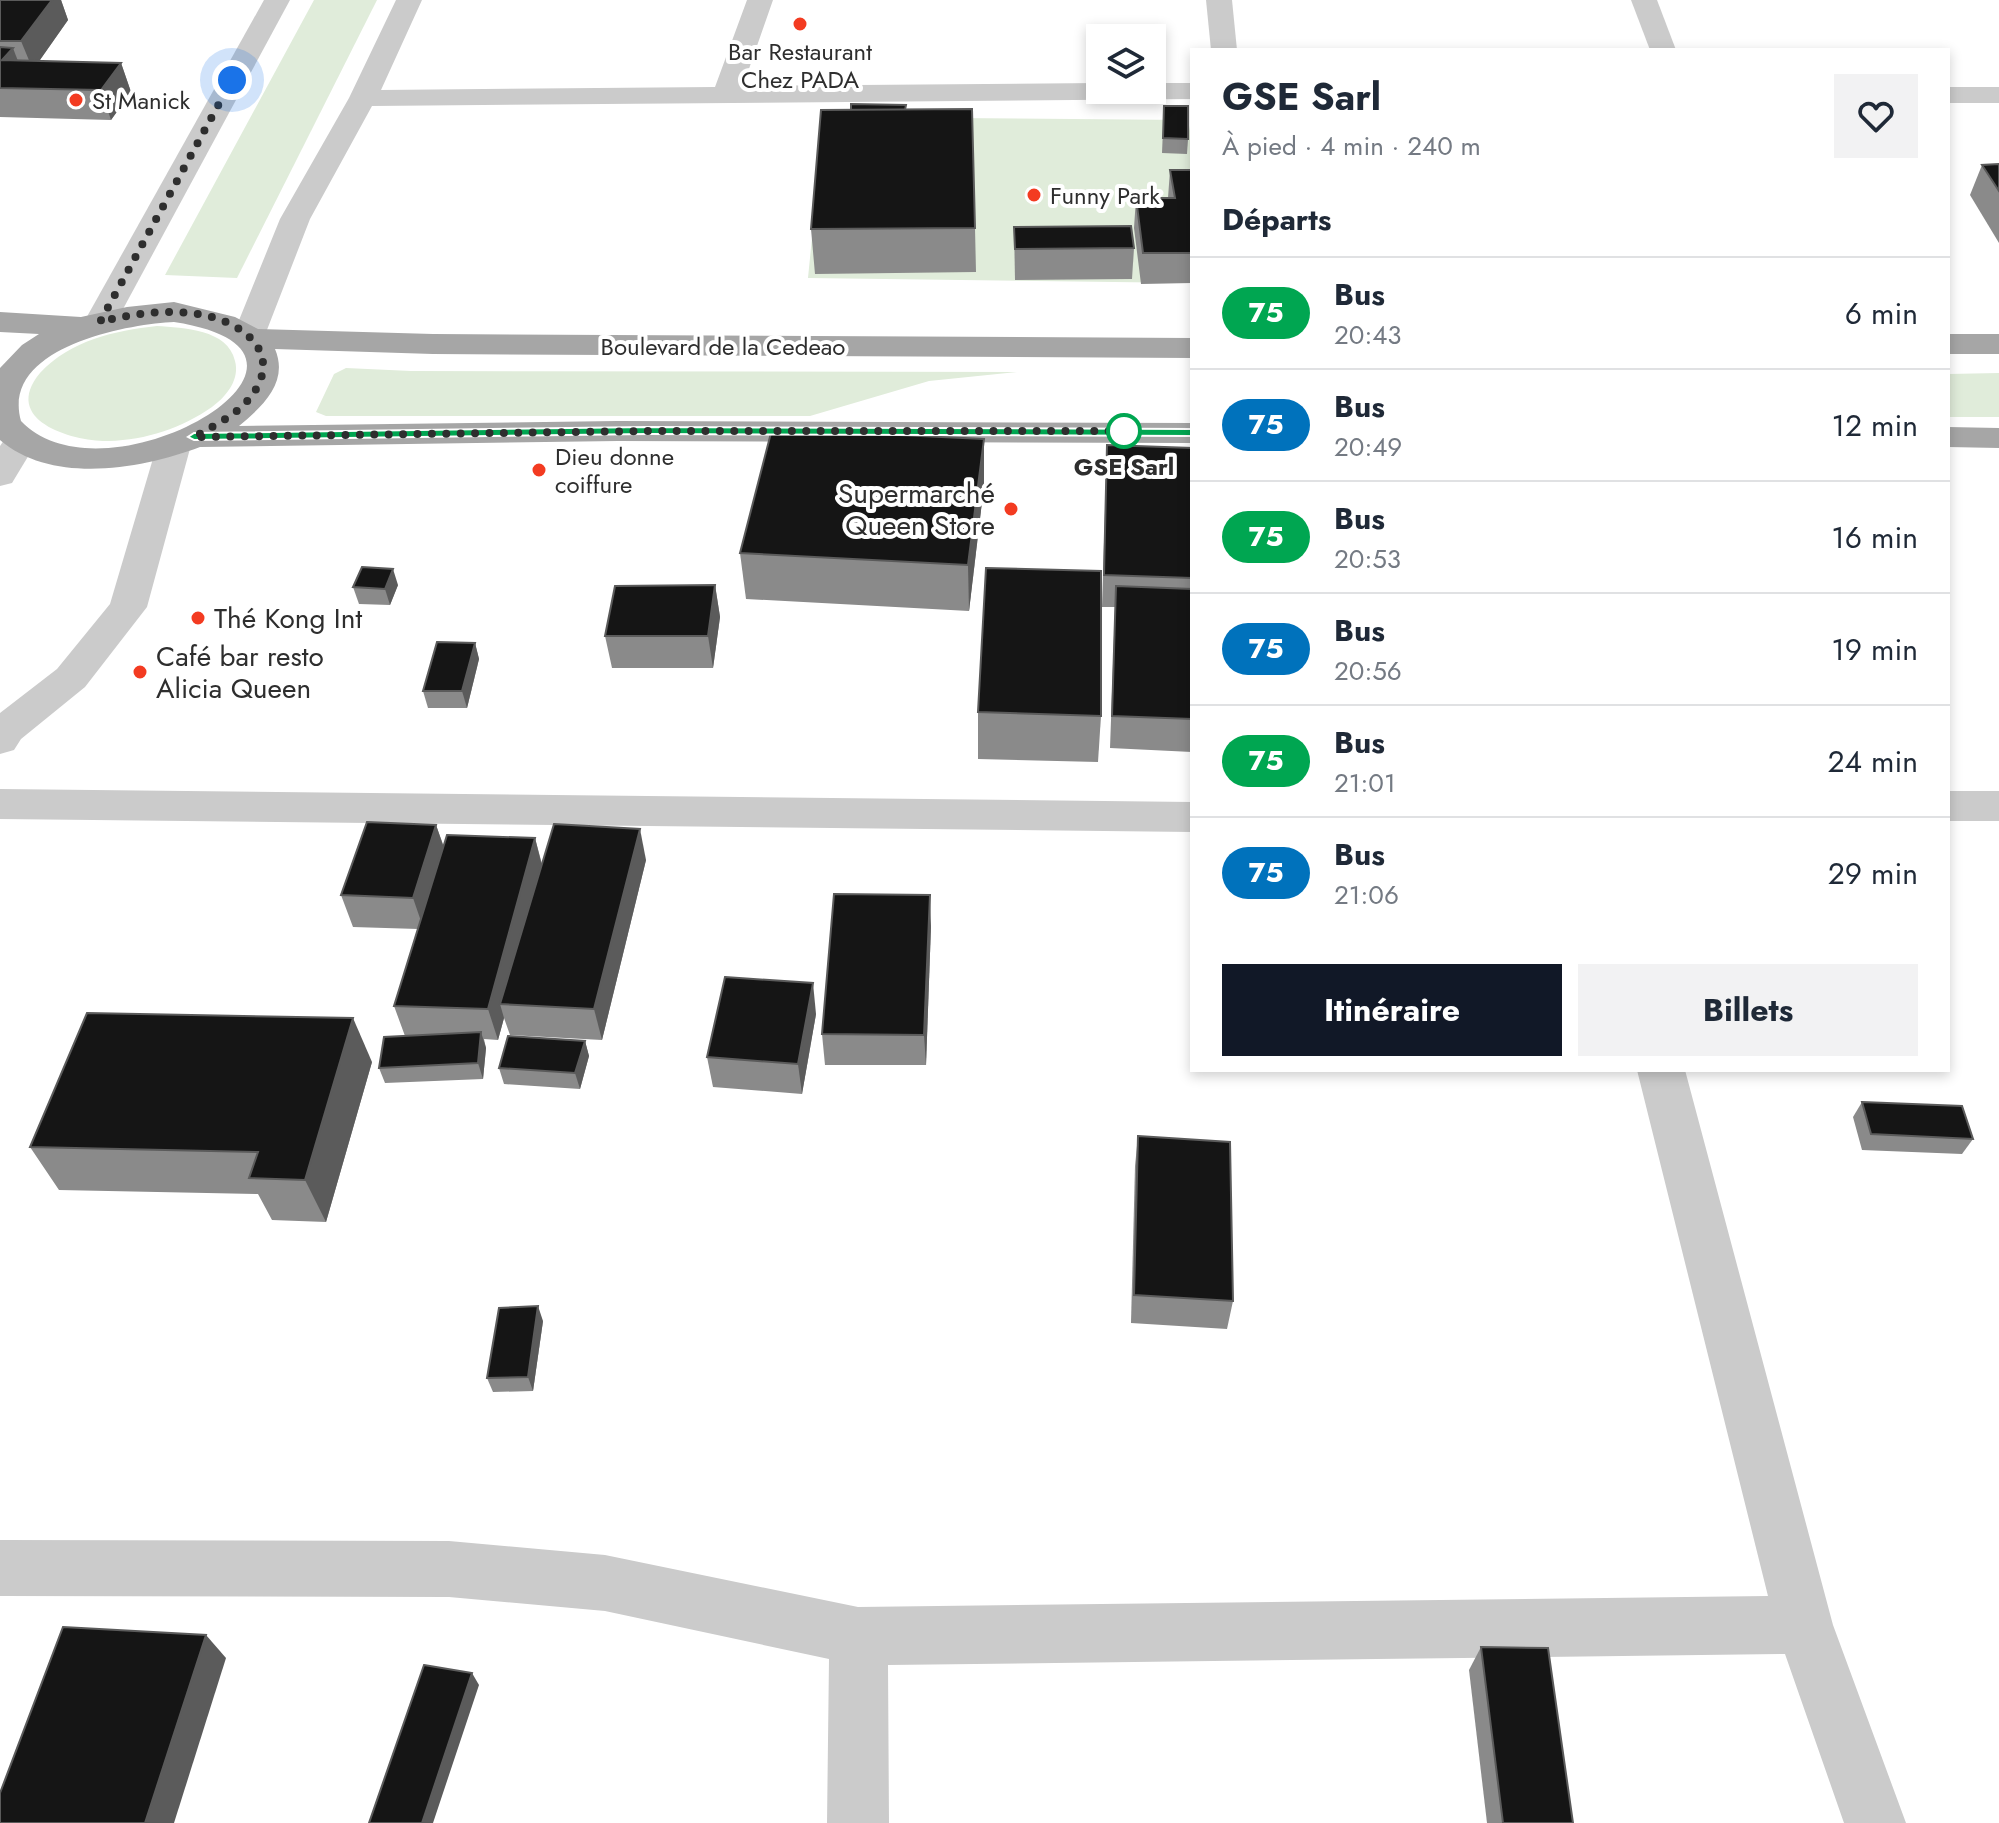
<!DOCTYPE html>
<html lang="fr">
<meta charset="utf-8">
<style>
:root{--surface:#fff;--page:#f2f2f3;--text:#1f2937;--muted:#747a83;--line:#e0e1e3;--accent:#111827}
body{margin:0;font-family:Jost,sans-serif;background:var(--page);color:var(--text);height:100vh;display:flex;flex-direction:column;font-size:30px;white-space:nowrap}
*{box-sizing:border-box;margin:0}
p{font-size:26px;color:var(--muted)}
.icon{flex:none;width:44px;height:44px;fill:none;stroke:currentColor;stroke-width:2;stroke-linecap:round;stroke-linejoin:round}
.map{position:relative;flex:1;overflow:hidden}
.panel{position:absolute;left:1190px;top:48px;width:760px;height:1024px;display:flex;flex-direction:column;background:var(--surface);border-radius:0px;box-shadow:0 4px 12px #0003}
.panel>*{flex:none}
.badge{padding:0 16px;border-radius:26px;font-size:28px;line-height:52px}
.fabs{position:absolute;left:1086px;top:24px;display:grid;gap:16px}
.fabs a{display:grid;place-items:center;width:80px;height:80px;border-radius:0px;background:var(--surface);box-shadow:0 4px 12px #0003;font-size:40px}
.you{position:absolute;width:40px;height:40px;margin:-20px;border:6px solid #fff;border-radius:50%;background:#1a73e8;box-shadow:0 0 0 12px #1a73e833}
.map>.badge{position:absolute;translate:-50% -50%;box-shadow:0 0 0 4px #fff}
h2{padding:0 32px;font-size:30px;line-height:72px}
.round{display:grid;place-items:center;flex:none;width:84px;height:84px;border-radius:0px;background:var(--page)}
.head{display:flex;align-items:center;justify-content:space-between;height:136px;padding:0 32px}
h1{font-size:38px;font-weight:700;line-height:60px}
.button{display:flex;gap:16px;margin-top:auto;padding:16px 32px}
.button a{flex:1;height:92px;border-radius:0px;background:var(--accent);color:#fff;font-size:32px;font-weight:700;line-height:92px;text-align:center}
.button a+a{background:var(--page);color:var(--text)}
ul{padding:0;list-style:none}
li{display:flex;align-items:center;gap:24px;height:112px;padding:0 32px;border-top:2px solid var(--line)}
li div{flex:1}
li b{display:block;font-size:30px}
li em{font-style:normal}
li .badge{min-width:88px;font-weight:700;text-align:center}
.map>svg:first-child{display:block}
.green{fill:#e0ecda}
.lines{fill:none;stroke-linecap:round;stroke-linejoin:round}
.minor{fill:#cbcbcb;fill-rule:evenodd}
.major{fill:#a6a6a6;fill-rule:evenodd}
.wall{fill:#8a8a8a}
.shaded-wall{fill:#5b5b5b}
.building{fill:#151515;stroke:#5b5b5b;stroke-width:2}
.line{fill:#00a651;stroke:#fff;stroke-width:2}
.walk{stroke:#2e2e2e;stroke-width:8;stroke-dasharray:0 14.4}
.poi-dot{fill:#f33b21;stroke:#fff;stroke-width:3}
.stop-dot{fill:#fff;stroke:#00a651;stroke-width:4}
.labels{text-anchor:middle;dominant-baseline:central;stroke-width:8;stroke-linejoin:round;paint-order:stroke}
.far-poi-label{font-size:24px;fill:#2e2e2e;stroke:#fff;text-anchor:start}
.far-street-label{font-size:24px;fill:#2e2e2e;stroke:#fff}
.far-stop-label{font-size:24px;font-weight:bold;fill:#2e2e2e;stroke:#fff}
.poi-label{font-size:28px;fill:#2e2e2e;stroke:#fff;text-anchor:start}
</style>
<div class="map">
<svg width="1999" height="1823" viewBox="0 0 1999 1823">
<rect width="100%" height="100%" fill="#fff"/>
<g class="green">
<path d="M 314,0 L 377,0 L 237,278 L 165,275 Z"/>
<path d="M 824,117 L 1188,120 L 1192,142 L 1192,283 L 808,278 Z"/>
<path d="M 157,326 C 183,328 228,329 235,361 C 240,379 227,396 212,407 C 182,428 146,440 109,441 C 74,442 0,421 40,373 C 71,340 114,331 157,326 Z"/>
<path d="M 346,368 L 411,371 L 1017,372 L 929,381 L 810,416 L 326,416 L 316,412 L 334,374 Z"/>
<path d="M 1999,373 L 1999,417 L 1948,417 L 1948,374 Z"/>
</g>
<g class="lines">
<g class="minor">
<path d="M 264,0 L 290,0 L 116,322 L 111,329 L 100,332 L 89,329 L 84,322 Z"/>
<path d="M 396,0 L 422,0 L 381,90 L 715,87 L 747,0 L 773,0 L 743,86 L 1100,83 L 1100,90 L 1152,90 L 1152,83 L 1192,83 L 1192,99 L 372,106 L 310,219 L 265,335 L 260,342 L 249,345 L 238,342 L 233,335 L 280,219 L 349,98 Z"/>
<path d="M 1206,0 L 1232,0 L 1237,50 L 1211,50 Z"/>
<path d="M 1631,0 L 1657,0 L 1676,50 L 1650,50 Z"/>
<rect x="1948" y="87" width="51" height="16"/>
<path d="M 21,430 L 33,433 L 38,440 L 12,483 L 0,486 L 0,446 L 9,433 Z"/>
<path d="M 174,435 L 186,438 L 191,445 L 147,607 L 85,687 L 21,739 L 14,750 L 0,754 L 0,713 L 57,669 L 110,604 L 157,445 L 162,438 Z"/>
<path d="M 0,789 L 1192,802 L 1192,832 L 0,819 Z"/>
<rect x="1948" y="791" width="51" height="30"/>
<path d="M 1637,1070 L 1685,1070 L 1833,1625 L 1906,1823 L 1844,1823 L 1785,1654 L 888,1665 L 889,1823 L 827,1823 L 829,1659 L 605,1611 L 449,1597 L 0,1596 L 0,1540 L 449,1541 L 605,1555 L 858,1607 L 1768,1596 Z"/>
</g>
<g class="major">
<path d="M 174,302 L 235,317 L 258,329 L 433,334 L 1192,338 L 1192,358 L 433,354 L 275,349 C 289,382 263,406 239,426 L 618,421 L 1192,423 L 1192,443 L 618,441 L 200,447 C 142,469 52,485 0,440 L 0,368 L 22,345 L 39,334 L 0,332 L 0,312 L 81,317 L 127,307 ZM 174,322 C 375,353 106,511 21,421 C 0,347 128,324 174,322 Z"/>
<rect x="1948" y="334" width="51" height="20"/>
<path d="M 1948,427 L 1999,428 L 1999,448 L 1948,447 Z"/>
</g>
</g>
<g class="wall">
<path d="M 0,0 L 61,0 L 68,20 L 39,61 L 121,63 L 131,92 L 111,120 L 0,117 Z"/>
<path d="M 906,105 L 906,110 L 975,228 L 976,272 L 815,274 L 811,229 L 851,110 Z"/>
<path d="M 1164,106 L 1188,139 L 1187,154 L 1162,153 Z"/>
<path d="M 1999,164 L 1999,243 L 1970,195 L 1982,165 Z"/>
<path d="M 1170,170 L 1192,170 L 1192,283 L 1141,284 L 1134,228 L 1136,198 L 1168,198 Z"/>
<path d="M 1014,227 L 1134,248 L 1132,279 L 1015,280 Z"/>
<path d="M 1107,445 L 1192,448 L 1192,752 L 1110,748 L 1115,607 L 1102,607 Z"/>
<path d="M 984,485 L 969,611 L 746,599 L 740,553 Z"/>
<path d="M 398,585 L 390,605 L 359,604 L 353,587 Z"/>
<path d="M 715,585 L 720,617 L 713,668 L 612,668 L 605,636 Z"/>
<path d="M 475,643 L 479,659 L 467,708 L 428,708 L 423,691 Z"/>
<path d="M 978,712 L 1101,716 L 1098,762 L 978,759 Z"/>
<path d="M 436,825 L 444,847 L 535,838 L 542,864 L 646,860 L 602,1040 L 510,1035 L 504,1018 L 498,1040 L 484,1039 L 486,1048 L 483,1079 L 385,1083 L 379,1068 L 405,1036 L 394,1006 L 418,929 L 353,927 L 341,895 Z"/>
<path d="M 931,926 L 926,1065 L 825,1065 L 822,1034 Z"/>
<path d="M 816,1014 L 802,1094 L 713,1087 L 707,1057 Z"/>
<path d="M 585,1041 L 589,1056 L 580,1089 L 504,1084 L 499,1068 Z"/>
<path d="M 372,1062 L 326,1222 L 272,1220 L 258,1194 L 59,1190 L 30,1147 Z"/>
<path d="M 1862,1102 L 1973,1139 L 1962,1154 L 1862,1150 L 1853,1117 Z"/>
<path d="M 1138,1136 L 1233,1301 L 1227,1329 L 1131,1323 L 1135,1166 Z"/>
<path d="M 543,1321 L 533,1391 L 493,1392 L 487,1378 Z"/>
<path d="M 1481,1647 L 1573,1823 L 1487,1823 L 1469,1670 Z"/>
</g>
<g class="shaded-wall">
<path d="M 52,0 L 61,0 L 68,20 L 33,70 L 21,41 Z"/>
<path d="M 13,48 L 24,77 L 14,89 L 2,60 Z"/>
<path d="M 121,63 L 131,92 L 111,120 L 101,90 Z"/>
<path d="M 984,439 L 984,485 L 969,611 L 968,565 Z"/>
<path d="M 393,569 L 398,585 L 390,605 L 385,589 Z"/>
<path d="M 715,585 L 720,617 L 713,668 L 708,636 Z"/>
<path d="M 475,643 L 479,659 L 467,708 L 462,691 Z"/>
<path d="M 436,825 L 447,857 L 424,930 L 413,898 Z"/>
<path d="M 640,829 L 646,860 L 602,1040 L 594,1009 Z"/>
<path d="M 535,838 L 543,870 L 500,1004 L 504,1018 L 498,1040 L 488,1009 Z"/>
<path d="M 930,895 L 931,926 L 926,1065 L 924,1035 Z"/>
<path d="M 813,983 L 816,1014 L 802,1094 L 798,1064 Z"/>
<path d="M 353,1018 L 372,1062 L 326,1222 L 305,1180 Z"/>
<path d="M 481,1032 L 486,1048 L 483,1079 L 478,1063 Z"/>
<path d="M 585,1041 L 589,1056 L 580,1089 L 575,1073 Z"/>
<path d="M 538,1306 L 543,1321 L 533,1391 L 528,1377 Z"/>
<path d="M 206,1635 L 226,1658 L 174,1823 L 145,1823 Z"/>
<path d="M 472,1673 L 479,1685 L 433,1823 L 422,1823 Z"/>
</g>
<g class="building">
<path d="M 0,0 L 52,0 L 21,41 L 0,41 Z"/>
<path d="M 0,47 L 13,48 L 2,60 L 121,63 L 101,90 L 0,88 Z"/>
<path d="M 851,104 L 906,105 L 905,110 L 851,110 Z"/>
<path d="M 1164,106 L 1188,106 L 1188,139 L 1163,138 Z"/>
<path d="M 972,109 L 975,228 L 811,229 L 821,110 Z"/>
<path d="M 1999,164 L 1999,191 L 1982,165 Z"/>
<path d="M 1170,170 L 1192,170 L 1192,253 L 1143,253 L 1136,198 L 1175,198 Z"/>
<path d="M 1131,226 L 1134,248 L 1015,249 L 1014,227 Z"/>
<path d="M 772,429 L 984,439 L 968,565 L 740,553 Z"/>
<path d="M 1107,445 L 1192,448 L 1192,578 L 1104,575 Z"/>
<path d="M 362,567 L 393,569 L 385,589 L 353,587 Z"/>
<path d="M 986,568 L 1101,571 L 1101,716 L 978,712 Z"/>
<path d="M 715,585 L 708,636 L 605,636 L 615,586 Z"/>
<path d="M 1116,586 L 1192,589 L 1192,719 L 1112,716 Z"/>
<path d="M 437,642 L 475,643 L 462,691 L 423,691 Z"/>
<path d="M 367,822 L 436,825 L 413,898 L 341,895 Z"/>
<path d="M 554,824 L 640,829 L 594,1009 L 500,1004 Z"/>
<path d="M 447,835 L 535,838 L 488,1009 L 394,1006 Z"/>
<path d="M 834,894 L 930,895 L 924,1035 L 822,1034 Z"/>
<path d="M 725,977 L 813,983 L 798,1064 L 707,1057 Z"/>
<path d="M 87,1013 L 353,1018 L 305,1180 L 249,1178 L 258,1152 L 30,1147 Z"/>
<path d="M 481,1032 L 478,1063 L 379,1068 L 384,1037 Z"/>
<path d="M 508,1036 L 585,1041 L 575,1073 L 499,1068 Z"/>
<path d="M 1862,1102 L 1962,1106 L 1973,1139 L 1871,1134 Z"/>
<path d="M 1138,1136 L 1230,1142 L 1233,1301 L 1134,1295 Z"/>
<path d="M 538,1306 L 528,1377 L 487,1378 L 499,1308 Z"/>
<path d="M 63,1627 L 206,1635 L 145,1823 L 0,1823 L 0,1793 Z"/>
<path d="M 1481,1647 L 1548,1648 L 1573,1823 L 1503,1823 Z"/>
<path d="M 424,1665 L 472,1673 L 422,1823 L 369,1823 Z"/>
</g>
<path class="line" d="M 648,427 L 1192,429 L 1198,433 L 1192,436 L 648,434 L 194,440 L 188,437 L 194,433 Z"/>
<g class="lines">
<path class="walk" d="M 232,80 L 100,322 C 131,314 164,309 197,314 C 241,320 287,353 249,399 C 235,416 213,426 194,437 L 648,431 L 1132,431 L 1124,431"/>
</g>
<g class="poi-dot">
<circle cx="800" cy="24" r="8"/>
<circle cx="76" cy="100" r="8"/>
<circle cx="1034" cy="195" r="8"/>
<circle cx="539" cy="470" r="8"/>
<circle cx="1011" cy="509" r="8"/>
<circle cx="198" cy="618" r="8"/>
<circle cx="140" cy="672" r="8"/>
</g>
<circle class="stop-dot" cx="1124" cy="431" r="16"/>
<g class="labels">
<g class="far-poi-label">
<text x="800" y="51" text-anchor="middle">Bar Restaurant<tspan x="800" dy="28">Chez PADA</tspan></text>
<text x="92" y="100">St Manick</text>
<text x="1050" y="195">Funny Park</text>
<text x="555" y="456">Dieu donne<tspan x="555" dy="28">coiffure</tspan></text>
</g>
<g class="far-street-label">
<text x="723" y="346">Boulevard de la Cedeao</text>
</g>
<g class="far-stop-label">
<text x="1124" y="466">GSE Sarl</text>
</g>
<g class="poi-label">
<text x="995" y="493" text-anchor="end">Supermarché<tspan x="995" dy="32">Queen Store</tspan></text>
<text x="214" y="618">Thé Kong Int</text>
<text x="156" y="656">Café bar resto<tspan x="156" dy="32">Alicia Queen</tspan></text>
</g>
</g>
</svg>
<div class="fabs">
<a><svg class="icon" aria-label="layers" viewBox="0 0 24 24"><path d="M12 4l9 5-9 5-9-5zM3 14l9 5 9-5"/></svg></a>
</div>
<div class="you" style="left:232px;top:80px"></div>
<section class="panel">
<div class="head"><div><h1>GSE Sarl</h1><p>À pied · 4 min · 240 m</p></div><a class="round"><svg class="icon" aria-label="heart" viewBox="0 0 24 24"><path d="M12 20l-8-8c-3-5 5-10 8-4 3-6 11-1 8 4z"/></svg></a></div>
<h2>Départs</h2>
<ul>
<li><span class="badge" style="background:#00a651;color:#fff">75</span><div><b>Bus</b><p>20:43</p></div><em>6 min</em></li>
<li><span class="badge" style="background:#0072bc;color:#fff">75</span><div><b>Bus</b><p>20:49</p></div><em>12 min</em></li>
<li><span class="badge" style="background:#00a651;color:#fff">75</span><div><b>Bus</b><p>20:53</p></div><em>16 min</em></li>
<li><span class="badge" style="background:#0072bc;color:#fff">75</span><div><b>Bus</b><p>20:56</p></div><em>19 min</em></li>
<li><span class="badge" style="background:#00a651;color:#fff">75</span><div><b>Bus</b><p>21:01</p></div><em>24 min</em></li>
<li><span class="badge" style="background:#0072bc;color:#fff">75</span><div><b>Bus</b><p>21:06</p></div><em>29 min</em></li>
</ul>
<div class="button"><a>Itinéraire</a><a>Billets</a></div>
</section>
</div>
